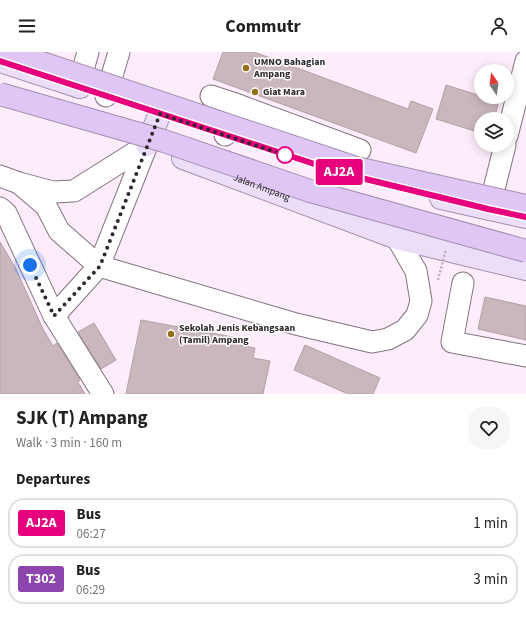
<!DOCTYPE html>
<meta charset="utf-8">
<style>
:root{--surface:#fff;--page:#f6f6f6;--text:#222;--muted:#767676;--line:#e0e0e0}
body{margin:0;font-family:"Source Sans 3",sans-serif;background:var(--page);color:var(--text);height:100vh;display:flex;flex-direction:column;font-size:15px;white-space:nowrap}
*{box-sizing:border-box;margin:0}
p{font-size:13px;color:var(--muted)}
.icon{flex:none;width:22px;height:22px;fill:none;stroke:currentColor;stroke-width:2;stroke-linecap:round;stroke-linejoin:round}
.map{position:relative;height:342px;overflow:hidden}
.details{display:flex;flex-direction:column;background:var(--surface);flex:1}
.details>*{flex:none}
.badge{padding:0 8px;border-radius:3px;font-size:14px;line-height:26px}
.needle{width:26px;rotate:347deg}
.fabs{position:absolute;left:474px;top:12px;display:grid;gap:8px}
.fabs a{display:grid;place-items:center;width:40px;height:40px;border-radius:50%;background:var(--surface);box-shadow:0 2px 10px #0003;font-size:20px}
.you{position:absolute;width:20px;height:20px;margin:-10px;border:3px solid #fff;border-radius:50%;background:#1a73e8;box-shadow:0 0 0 6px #1a73e833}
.map>.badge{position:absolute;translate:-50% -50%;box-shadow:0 0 0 2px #fff}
h2{padding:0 16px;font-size:15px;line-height:36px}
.round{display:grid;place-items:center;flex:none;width:42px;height:42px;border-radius:16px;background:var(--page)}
.head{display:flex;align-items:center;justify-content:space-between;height:68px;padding:0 16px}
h1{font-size:19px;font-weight:700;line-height:30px}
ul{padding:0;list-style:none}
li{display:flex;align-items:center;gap:12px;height:50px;margin:0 8px 6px;padding:0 8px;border:2px solid var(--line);border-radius:16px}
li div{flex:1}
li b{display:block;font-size:15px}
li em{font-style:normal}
li .badge{min-width:44px;font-weight:700;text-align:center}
header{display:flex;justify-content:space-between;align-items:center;height:52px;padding:0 16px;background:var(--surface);font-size:18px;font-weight:700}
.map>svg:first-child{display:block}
.building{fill:#cab7bd;stroke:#b3a0a7}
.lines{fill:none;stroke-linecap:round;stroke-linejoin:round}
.minor-casing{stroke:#82737f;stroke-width:23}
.major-casing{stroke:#a28fae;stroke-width:24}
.minor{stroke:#fff;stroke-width:21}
.major{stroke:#ecddf8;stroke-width:22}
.highway-bridge-casing{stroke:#a28fae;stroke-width:24;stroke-linecap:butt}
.path-bridge{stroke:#bdafb9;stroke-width:2.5;stroke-dasharray:2 2;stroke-linecap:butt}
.highway-bridge{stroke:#e0c6f4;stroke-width:22}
.line-casing{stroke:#fff;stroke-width:9}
.line{stroke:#e6007e;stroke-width:6}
.walk{stroke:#2f292d;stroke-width:4;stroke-dasharray:0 7.2}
.poi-dot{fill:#947018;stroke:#fff;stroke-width:1.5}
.stop-dot{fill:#fff;stroke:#e6007e;stroke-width:2}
.labels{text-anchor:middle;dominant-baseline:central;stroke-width:3;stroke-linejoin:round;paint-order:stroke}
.poi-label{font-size:10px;font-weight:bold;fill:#2f292d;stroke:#fff;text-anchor:start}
.street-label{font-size:10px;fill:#2f292d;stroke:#fff}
</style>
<header><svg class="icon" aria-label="menu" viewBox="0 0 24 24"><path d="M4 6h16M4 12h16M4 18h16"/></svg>Commutr<svg class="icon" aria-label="person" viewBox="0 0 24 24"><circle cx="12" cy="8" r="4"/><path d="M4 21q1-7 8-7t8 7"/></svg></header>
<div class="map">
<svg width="526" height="342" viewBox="0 0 526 342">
<rect width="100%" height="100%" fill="#fdecf9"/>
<g class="building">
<path d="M 223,0 L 254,0 L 408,57 L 411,49 L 433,57 L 416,101 L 213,27 Z"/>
<path d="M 446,33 L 481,44 L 481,45 L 486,45 L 499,49 L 494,67 L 481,67 L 481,81 L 436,67 Z"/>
<path d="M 0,190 L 15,215 L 43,277 L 53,294 L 57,291 L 80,328 L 78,330 L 85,342 L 0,342 Z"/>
<path d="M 485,245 L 526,254 L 526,288 L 478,277 Z"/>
<path d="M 141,268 L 184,276 L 207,278 L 207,280 L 242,287 L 240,293 L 255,296 L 253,306 L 270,309 L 263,342 L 126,342 Z"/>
<path d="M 94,271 L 116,308 L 101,317 L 78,280 Z"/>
<path d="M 305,293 L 380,326 L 373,342 L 348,342 L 294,318 Z"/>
</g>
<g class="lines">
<defs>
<g id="minor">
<path d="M 78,35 L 88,0"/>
<path d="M 106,44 L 119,0"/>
<path d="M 211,44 L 238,53"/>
<path d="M 225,83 L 238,53 L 360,98"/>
<path d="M 507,84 L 526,9"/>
<path d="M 0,124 L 19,131 L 53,140 L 74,139 L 147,93"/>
<path d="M 19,131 L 46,154 L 59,179 L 99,214 L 296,272 L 372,290 L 388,287 L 405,278 L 417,263 L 421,249 L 416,219 L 397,186"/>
<path d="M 0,156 L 6,161 L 54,264 L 103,342"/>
<path d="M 489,157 L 505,93"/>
<path d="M 463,231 L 452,290 L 526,304"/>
<path d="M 54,264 L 99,214 L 147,93"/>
</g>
<g id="major">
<path d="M 0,9 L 80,35"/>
<path d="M 147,93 L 160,61"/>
<path id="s1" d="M 183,106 L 397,186 L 526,217"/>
<path d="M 441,146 L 526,165"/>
</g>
</defs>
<use href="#minor" class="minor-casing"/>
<use href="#major" class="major-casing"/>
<use href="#minor" class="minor"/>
<use href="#major" class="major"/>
<defs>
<g id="highway-bridge">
<path d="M 9,0 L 356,116 L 526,154"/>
<path d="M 0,42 L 164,89 L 310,139 L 526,199"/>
</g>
</defs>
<use href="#highway-bridge" class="highway-bridge-casing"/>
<path class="path-bridge" d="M 438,228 L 446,197"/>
<use href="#highway-bridge" class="highway-bridge"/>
</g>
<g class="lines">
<defs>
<path id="line" d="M 0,9 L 345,122 L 488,157 L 526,165"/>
</defs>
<use href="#line" class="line-casing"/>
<use href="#line" class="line"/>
<path class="walk" d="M 30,213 L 54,264 L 100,214 L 160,62 L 285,103"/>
</g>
<g class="poi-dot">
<circle cx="246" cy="16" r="4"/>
<circle cx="255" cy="40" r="4"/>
<circle cx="171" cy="282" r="4"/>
</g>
<circle class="stop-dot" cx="285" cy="103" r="8"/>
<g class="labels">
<g class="poi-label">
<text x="254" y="10">UMNO Bahagian<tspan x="254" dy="12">Ampang</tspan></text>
<text x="263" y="40">Giat Mara</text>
<text x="179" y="276">Sekolah Jenis Kebangsaan<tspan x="179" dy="12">(Tamil) Ampang</tspan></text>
</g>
<g class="street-label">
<text stroke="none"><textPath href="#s1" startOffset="84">Jalan Ampang</textPath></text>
</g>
</g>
</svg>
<div class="fabs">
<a><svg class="needle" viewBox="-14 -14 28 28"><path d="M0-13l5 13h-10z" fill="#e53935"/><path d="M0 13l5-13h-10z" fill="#767676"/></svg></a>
<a><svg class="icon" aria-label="layers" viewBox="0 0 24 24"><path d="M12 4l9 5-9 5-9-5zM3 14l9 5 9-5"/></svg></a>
</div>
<div class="you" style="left:30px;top:213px"></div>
<b class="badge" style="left:339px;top:120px;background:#e6007e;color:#fff">AJ2A</b>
</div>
<section class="details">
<div class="head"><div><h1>SJK (T) Ampang</h1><p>Walk · 3 min · 160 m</p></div><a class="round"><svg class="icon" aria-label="heart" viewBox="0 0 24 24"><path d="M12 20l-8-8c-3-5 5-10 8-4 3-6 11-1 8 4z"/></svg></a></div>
<h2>Departures</h2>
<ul>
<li><span class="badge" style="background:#e6007e;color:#fff">AJ2A</span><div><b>Bus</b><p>06:27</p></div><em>1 min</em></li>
<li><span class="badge" style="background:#8e44ad;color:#fff">T302</span><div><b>Bus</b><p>06:29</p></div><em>3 min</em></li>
</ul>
</section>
